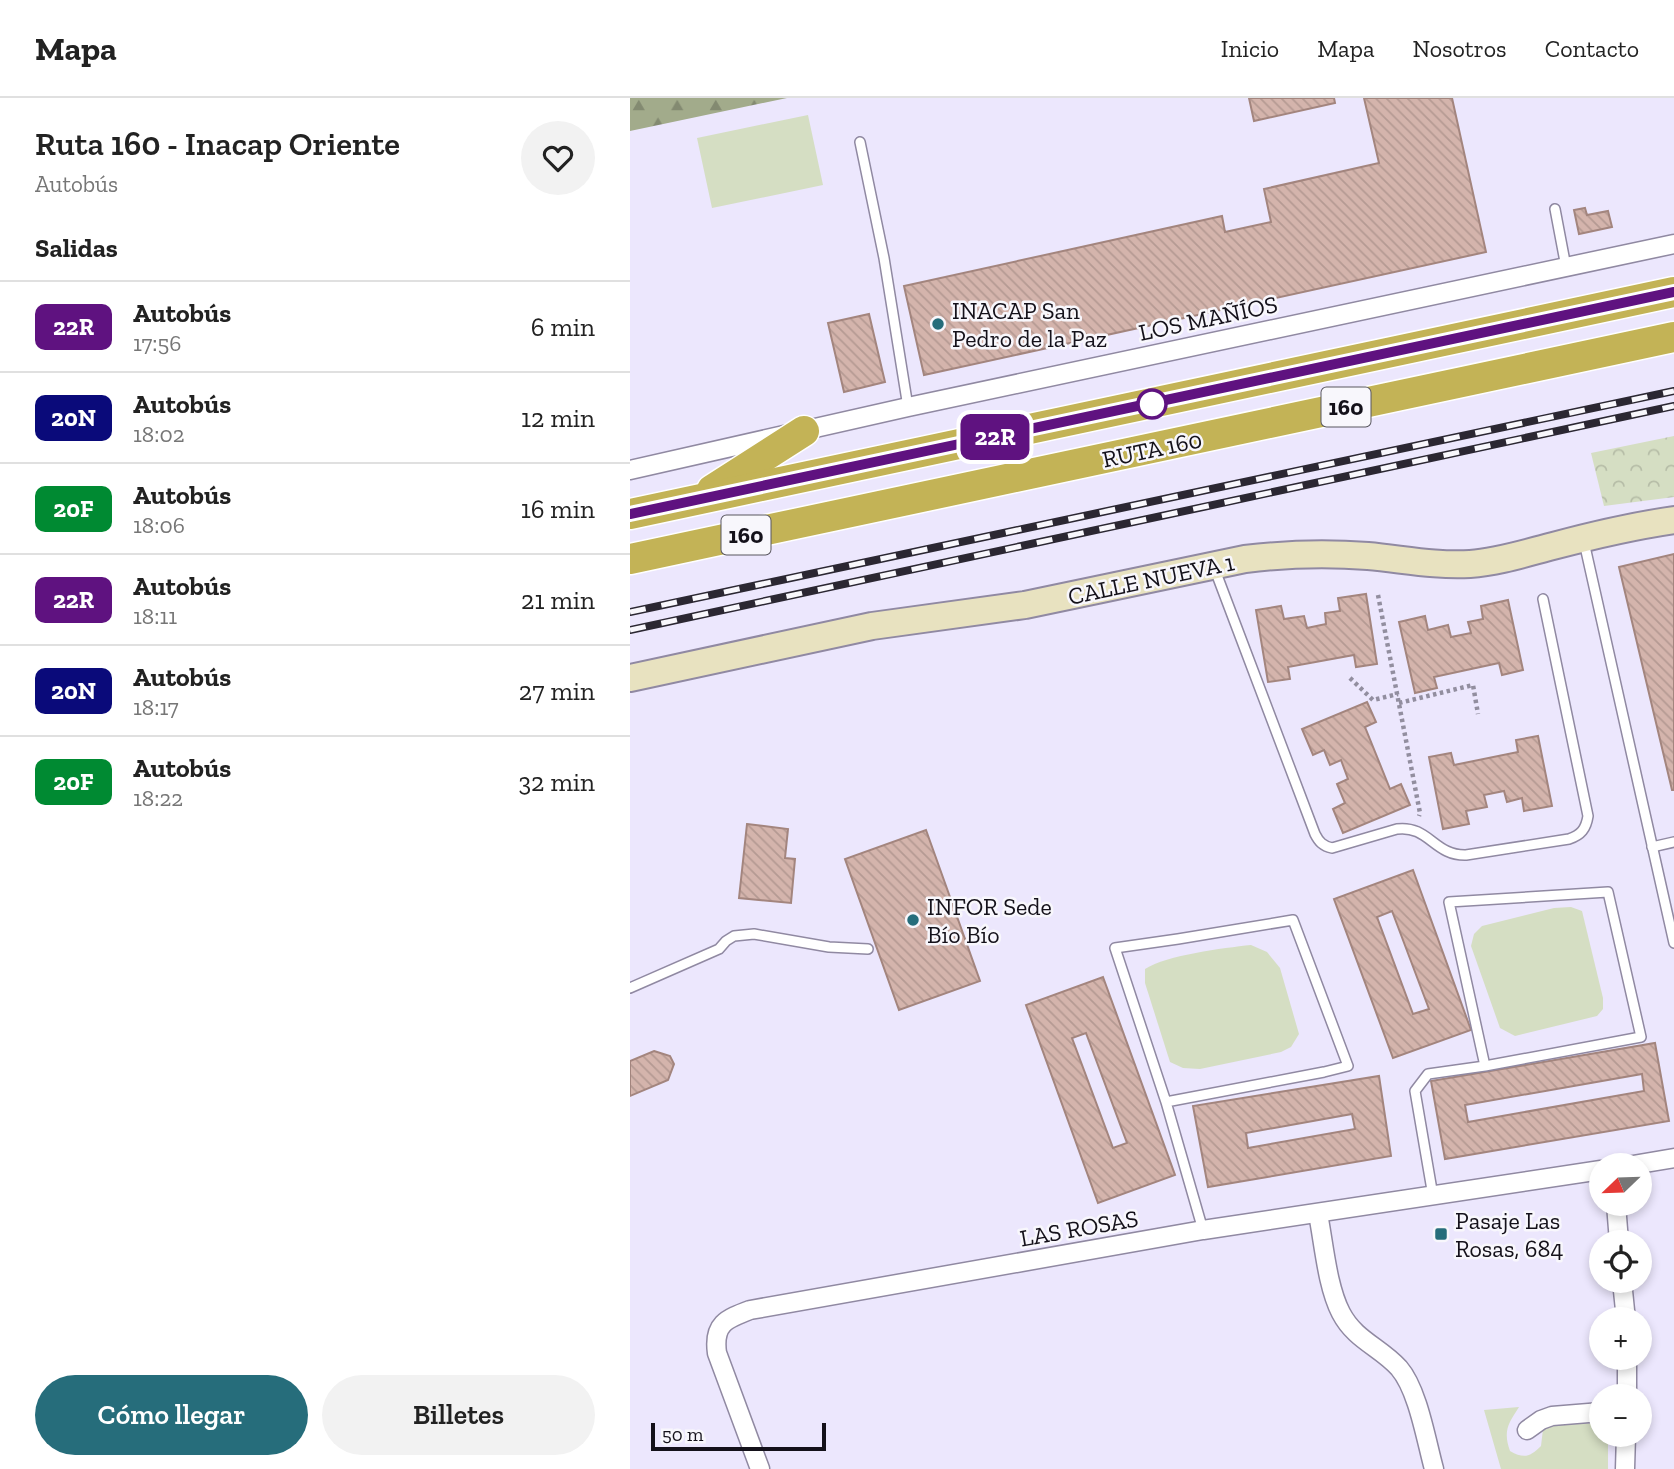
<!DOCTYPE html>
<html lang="es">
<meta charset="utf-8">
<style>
:root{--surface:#fff;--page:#f2f2f2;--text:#222;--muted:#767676;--line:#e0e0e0;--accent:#266d7b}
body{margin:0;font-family:"Zilla Slab",serif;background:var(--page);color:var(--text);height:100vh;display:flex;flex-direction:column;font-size:26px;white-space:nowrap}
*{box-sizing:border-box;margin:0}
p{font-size:23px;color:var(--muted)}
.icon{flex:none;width:38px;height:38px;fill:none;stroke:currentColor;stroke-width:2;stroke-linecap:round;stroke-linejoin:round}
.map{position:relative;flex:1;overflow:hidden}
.side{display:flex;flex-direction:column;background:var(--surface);width:630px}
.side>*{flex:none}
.badge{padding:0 14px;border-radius:10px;font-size:24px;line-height:46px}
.needle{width:46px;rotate:247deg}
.tools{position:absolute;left:959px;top:1055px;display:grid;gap:14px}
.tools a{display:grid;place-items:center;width:63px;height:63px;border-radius:50%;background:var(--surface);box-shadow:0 4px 10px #0003;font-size:35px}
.scale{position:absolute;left:21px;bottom:18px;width:175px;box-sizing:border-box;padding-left:7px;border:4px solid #14111a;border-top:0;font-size:19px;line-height:24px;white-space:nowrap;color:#14111a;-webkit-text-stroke:5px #f8f7fc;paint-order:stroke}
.map>.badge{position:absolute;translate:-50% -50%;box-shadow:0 0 0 4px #fff}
h2{padding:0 35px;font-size:26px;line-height:63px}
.round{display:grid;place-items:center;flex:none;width:74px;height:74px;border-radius:37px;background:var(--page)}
.headline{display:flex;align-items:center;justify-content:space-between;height:119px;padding:0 35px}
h1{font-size:33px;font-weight:600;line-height:52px}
.cta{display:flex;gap:14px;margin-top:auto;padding:14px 35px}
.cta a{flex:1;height:80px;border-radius:42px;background:var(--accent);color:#fff;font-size:28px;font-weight:600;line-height:80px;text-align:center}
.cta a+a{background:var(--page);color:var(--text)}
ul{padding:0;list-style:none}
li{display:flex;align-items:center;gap:21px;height:91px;padding:0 35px;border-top:2px solid var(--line)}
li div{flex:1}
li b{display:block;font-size:26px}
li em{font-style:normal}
li .badge{min-width:77px;font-weight:700;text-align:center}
header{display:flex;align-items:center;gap:42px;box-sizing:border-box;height:98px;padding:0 35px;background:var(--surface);border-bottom:2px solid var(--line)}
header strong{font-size:33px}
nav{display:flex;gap:38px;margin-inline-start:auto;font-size:24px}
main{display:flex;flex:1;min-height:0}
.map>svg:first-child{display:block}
.grass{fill:#d5dec3}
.forest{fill:url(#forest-firs)}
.park{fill:url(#park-crowns)}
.building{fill:url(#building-back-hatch);stroke:#a3857e;stroke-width:2;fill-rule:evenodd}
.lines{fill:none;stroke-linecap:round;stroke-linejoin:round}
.service-casing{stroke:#9089a2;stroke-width:12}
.minor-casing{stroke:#9089a2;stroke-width:21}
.secondary-casing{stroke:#9089a2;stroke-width:30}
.trunk-casing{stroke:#fff;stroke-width:33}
.path{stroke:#928e9f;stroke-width:4.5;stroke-dasharray:3.5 3.5;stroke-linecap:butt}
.service{stroke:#fff;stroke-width:9}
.minor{stroke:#fff;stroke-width:18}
.secondary{stroke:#e8e2c0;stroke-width:26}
.trunk{stroke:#c3b356;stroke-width:30}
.rail-casing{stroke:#2b2732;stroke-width:8}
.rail{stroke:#f8f7fc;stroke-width:5;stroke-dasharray:16;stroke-linecap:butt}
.line-casing{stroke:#fff;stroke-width:16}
.line{stroke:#5f1280;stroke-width:10}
.poi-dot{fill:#266d7b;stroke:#f8f7fc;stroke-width:2.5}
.stop-dot{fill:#fff;stroke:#5f1280;stroke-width:3.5}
.labels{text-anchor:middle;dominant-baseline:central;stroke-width:5;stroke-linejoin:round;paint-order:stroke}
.shield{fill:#f8f7fc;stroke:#58565e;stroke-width:2}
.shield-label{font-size:23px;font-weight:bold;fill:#14111a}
.poi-label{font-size:24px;fill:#14111a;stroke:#f8f7fc;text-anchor:start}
.street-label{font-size:24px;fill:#14111a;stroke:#f8f7fc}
</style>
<header>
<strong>Mapa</strong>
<nav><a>Inicio</a><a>Mapa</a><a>Nosotros</a><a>Contacto</a></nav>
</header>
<main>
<section class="side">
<div class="headline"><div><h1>Ruta 160 - Inacap Oriente</h1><p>Autobús</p></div><a class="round"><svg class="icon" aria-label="heart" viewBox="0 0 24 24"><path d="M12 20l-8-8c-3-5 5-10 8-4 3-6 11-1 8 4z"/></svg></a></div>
<h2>Salidas</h2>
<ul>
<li><span class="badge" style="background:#5f1280;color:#fff">22R</span><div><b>Autobús</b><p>17:56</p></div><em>6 min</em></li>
<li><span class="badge" style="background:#0a0a7a;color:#fff">20N</span><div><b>Autobús</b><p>18:02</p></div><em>12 min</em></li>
<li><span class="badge" style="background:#008a32;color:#fff">20F</span><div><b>Autobús</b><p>18:06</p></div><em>16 min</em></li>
<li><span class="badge" style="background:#5f1280;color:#fff">22R</span><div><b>Autobús</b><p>18:11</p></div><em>21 min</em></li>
<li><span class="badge" style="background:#0a0a7a;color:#fff">20N</span><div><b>Autobús</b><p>18:17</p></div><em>27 min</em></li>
<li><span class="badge" style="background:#008a32;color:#fff">20F</span><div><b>Autobús</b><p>18:22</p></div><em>32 min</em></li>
</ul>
<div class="cta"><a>Cómo llegar</a><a>Billetes</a></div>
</section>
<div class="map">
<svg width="1044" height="1371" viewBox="0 0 1044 1371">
<defs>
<pattern id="forest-firs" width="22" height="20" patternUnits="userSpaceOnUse" patternTransform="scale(1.75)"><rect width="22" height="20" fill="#a2ab8b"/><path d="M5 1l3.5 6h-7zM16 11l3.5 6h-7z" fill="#838a71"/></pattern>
<pattern id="park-crowns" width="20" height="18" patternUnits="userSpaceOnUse" patternTransform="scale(1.75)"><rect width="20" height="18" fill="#d5dec3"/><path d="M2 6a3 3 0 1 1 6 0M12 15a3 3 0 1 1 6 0" fill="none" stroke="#b6bda7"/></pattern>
<pattern id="building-back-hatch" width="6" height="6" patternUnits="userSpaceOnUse" patternTransform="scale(1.75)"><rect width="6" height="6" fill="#d4b4ac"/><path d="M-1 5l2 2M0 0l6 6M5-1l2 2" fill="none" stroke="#b59a93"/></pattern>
</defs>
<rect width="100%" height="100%" fill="#ece7fd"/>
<g class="grass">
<path d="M 178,17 L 193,87 L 82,110 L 67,40 Z"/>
<path d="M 941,809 L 952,813 L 973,900 L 973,911 L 967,918 L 885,938 L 870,930 L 841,848 L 844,836 L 852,828 L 924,810 Z"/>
<path d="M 621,847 L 637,854 L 650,870 L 669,936 L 661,949 L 651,954 L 570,971 L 553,970 L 540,964 L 515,885 L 515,871 C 537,857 593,850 621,847 Z"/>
<path d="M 889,1309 C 878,1326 873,1333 880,1353 C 894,1361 900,1359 911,1348 L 913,1331 L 923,1324 L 971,1326 L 971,1337 L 978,1337 L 978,1371 L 871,1371 L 854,1312 Z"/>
</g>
<path class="forest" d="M 0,0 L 157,0 L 0,33 Z"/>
<path class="park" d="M 1044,338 L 1044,399 L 974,408 L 961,355 Z"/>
<g class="building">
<path d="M 619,0 L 704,0 L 705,5 L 624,23 Z"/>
<path d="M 734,0 L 822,0 L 856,154 L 294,277 L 274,188 L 592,118 L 595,134 L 641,124 L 634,91 L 749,65 Z"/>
<path d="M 955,110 L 957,117 L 978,113 L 982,129 L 949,136 L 944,112 Z"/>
<path d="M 239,216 L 255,284 L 214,294 L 198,225 Z"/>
<path d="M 1044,456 L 1044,692 L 1042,692 L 989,469 Z"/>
<path d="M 736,496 L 747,566 L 726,569 L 724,557 L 658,569 L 660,581 L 638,584 L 626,512 L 651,508 L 654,521 L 674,518 L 677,530 L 696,526 L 695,515 L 710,513 L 708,500 Z"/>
<path d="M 878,502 L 893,572 L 872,577 L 869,565 L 804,579 L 807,590 L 785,595 L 769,524 L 795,518 L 798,532 L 818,527 L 821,539 L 841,535 L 838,524 L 853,521 L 851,508 Z"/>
<path d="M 737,604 L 746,624 L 735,629 L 760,691 L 771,686 L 780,707 L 713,735 L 703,711 L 715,705 L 707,686 L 718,681 L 711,662 L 700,667 L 694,652 L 683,657 L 672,631 Z"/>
<path d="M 908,638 L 922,708 L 894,713 L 892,700 L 877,704 L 874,693 L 854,697 L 857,709 L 836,713 L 839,726 L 813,731 L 799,659 L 821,655 L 824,667 L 888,654 L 886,642 Z"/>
<path d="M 117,726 L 158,731 L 155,760 L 165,761 L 161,805 L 109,800 Z"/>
<path d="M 296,732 L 350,883 L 269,912 L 215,761 Z"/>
<path d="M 783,772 L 841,932 L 763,960 L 704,801 ZM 762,813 L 799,911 L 783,916 L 747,819 Z"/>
<path d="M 473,879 L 545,1077 L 468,1105 L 396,907 ZM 456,935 L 497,1045 L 483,1050 L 442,940 Z"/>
<path d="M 1025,945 L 1039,1023 L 815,1061 L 801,983 ZM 1012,976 L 1014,993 L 838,1024 L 835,1007 Z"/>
<path d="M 24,953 L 40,958 L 44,966 L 38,982 L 0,998 L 0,963 Z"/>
<path d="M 749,978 L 761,1058 L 578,1089 L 563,1008 ZM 722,1016 L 725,1031 L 618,1050 L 616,1035 Z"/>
</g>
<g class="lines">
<defs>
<g id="service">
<path d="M 230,44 L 254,160 L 278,309"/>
<path d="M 925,111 L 936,169"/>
<path d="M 954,444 L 1044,845"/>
<path d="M 585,472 L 685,736 C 689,744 693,748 702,750 L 767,731 C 799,727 804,758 836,757 L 939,741 C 951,737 956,731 958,718 L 913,501"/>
<path d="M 1022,749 L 1044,744"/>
<path d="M 0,890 L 89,851 L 96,843 L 104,838 L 124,836 L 199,849 L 238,851"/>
<path d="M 536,1004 L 694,974 L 718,968 L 663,822 L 548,841 L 485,850 L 536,1004 L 573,1132"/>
<path d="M 803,1098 L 785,993 L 798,976 L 855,968 L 1011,939 L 978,794 L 819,804 L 855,968"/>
</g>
<g id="minor">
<path d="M 0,372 L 278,309 L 1044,146"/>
<path d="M 997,1068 L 1044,1060"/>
<path d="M 986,1106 L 989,1144"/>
<path d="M 688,1116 C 694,1146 697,1188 711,1215 C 725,1242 750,1249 769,1270 C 788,1292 796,1342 804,1371"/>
<path d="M 992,1183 L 996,1222"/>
<path d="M 997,1298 L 997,1260"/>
<path d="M 897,1332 L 911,1322 L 922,1318 L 971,1314"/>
<path d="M 130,1371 L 87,1255 C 83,1226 96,1221 120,1212 L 573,1132 L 971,1072"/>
<path d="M 995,1371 L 996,1337"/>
</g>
<path id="secondary" d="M 0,580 L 242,528 L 395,507 L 615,461 C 656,456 697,455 738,458 C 772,461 805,468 840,466 C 868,464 896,455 923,448 C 964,437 1003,428 1044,422"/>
<g id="trunk">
<path d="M 82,392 L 174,333"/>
<path d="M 0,416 L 1044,194"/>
<path d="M 0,461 L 1044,239"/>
</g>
</defs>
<use href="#service" class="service-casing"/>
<use href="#minor" class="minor-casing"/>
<use href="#secondary" class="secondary-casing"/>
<use href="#trunk" class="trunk-casing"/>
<g class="path">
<path d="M 748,497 L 790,715 L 789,718"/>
<path d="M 720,580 L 743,602 L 768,596"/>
<path d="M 769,605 L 843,587 L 848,616"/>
</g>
<use href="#service" class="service"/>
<use href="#minor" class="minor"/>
<use href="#secondary" class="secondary"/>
<use href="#trunk" class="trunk"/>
<defs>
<g id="rail">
<path d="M 0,514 L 1044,293"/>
<path d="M 0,532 L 1044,308"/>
</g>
</defs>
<use href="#rail" class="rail-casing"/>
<use href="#rail" class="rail"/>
</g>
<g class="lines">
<defs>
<path id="line" d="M 0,416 L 1044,194"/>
</defs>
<use href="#line" class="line-casing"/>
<use href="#line" class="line"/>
</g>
<g class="poi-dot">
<circle cx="308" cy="226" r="7"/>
<circle cx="283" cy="822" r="7"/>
<rect x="804" y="1129" width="14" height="14" rx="3.5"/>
</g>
<circle class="stop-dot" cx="522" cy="306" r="14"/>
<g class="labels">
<g class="shield">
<rect x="691.5" y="289.5" width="49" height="39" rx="5"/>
<rect x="91.5" y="417.5" width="49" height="39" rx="5"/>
</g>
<g class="shield-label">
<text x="716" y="309">160</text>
<text x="116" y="437">160</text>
</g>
<g class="poi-label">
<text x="322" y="212">INACAP San<tspan x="322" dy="28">Pedro de la Paz</tspan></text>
<text x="297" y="808">INFOR Sede<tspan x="297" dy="28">Bío Bío</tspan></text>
<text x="825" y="1122">Pasaje Las<tspan x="825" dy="28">Rosas, 684</tspan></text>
</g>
<g class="street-label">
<text transform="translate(578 220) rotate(-12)">LOS MAÑÍOS</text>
<text transform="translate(522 351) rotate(-12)">RUTA 160</text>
<text transform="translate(521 481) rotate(-12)">CALLE NUEVA 1</text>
<text transform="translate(449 1130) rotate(-10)">LAS ROSAS</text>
</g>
</g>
</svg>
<div class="tools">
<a><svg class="needle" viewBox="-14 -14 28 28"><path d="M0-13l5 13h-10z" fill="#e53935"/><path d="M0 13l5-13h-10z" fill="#767676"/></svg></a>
<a><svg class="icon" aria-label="locate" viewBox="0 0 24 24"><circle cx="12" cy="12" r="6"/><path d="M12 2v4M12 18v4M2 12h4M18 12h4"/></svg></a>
<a>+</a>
<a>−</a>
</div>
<div class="scale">50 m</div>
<b class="badge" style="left:365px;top:339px;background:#5f1280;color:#fff">22R</b>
</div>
</main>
